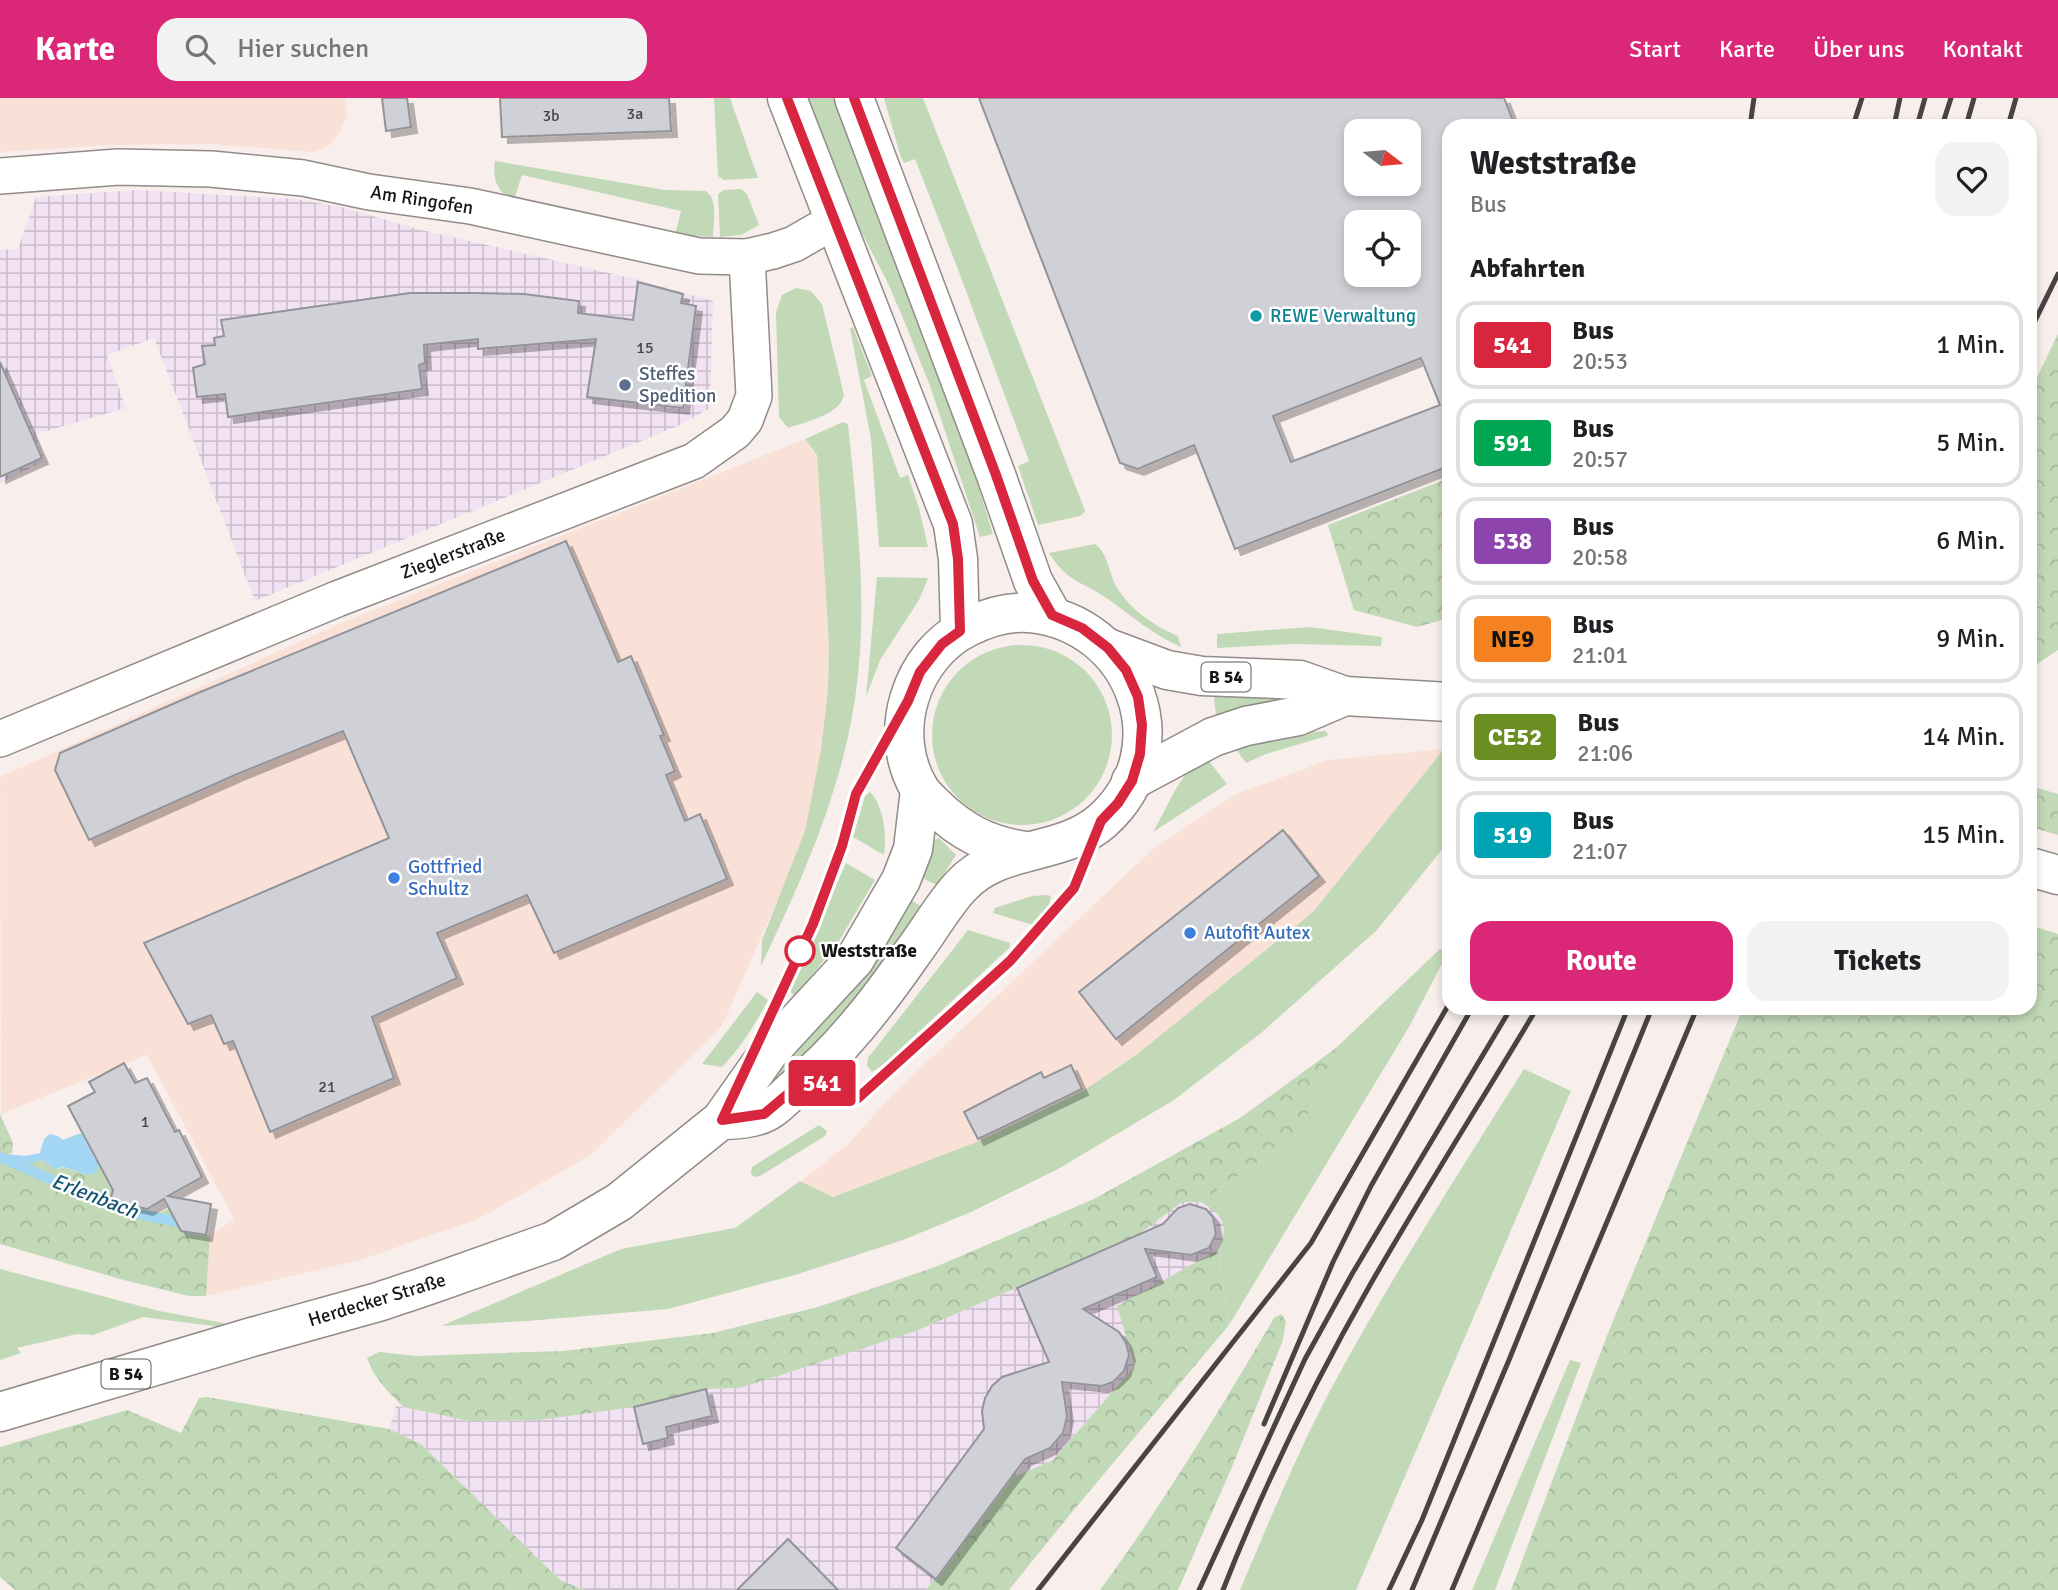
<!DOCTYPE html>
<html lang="de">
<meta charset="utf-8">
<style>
:root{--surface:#fff;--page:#f2f2f2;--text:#202124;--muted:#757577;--line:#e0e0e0;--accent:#db2777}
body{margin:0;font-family:Signika,sans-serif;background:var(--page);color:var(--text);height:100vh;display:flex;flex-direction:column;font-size:26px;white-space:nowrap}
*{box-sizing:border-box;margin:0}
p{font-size:23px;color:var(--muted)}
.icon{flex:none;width:38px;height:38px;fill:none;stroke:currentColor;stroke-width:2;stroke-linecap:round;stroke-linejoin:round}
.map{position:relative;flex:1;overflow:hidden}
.sheet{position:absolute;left:1442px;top:21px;width:595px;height:896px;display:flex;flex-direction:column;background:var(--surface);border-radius:21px;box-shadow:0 4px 10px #0003}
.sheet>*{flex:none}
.badge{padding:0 14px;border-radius:5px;font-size:24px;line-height:46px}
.needle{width:46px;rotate:106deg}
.controls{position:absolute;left:1344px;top:21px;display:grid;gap:14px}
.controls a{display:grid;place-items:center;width:77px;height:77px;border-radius:14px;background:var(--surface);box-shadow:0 4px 10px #0003;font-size:35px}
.map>.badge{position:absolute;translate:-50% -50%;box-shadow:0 0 0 4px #fff}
h2{padding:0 28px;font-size:26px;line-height:63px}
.round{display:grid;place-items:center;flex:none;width:74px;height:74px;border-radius:21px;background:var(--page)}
.overview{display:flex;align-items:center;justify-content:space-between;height:119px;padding:0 28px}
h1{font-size:33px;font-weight:700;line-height:52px}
.action{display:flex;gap:14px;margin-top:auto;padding:14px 28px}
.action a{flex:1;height:80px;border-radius:21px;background:var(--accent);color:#fff;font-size:28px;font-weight:700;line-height:80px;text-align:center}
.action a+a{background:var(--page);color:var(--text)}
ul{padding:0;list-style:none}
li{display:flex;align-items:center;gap:21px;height:88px;margin:0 14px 10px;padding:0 14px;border:4px solid var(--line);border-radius:21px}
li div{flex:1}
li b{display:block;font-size:26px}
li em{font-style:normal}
li .badge{min-width:77px;font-weight:700;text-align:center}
header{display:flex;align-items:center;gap:42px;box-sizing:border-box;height:98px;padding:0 35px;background:var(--accent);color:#fff}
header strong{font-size:33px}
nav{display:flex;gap:38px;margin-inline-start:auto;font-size:24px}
.search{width:490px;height:63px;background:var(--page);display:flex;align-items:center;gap:18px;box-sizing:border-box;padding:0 24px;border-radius:21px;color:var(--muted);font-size:26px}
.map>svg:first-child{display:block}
.commercial{fill:#fae1d8}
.industrial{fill:url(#industrial-grid)}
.grass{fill:#c1d9b7}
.forest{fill:url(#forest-crowns)}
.water{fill:#a2d6f3}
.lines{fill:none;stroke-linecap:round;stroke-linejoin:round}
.stream{stroke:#a2d6f3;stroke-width:10}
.building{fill:#d0d0d7;stroke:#93939a;stroke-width:2;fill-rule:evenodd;filter:url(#shadow)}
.minor-casing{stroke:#928b88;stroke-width:38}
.primary-casing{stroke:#928b88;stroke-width:41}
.minor{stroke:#fff;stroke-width:35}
.primary{stroke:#fff;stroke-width:38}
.rail{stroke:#494443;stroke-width:5}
.line-casing{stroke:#fff;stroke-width:16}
.line{stroke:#d7263d;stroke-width:10}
.culture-dot{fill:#0f9aa8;stroke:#fff;stroke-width:2.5}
.service-dot{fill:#5c6f8a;stroke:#fff;stroke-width:2.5}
.shop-dot{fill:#3f7fe0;stroke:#fff;stroke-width:2.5}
.stop-dot{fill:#fff;stroke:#d7263d;stroke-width:3.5}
.labels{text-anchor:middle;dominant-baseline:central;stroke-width:5;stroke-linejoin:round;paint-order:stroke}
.number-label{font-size:16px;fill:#464445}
.shield{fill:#fff;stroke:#5d5b5a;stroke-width:2}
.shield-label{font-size:18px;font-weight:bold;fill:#181514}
.street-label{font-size:19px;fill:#181514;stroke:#fff}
.culture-label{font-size:19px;fill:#0d838f;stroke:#fff;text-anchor:start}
.service-label{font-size:19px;fill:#4e5e75;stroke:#fff;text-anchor:start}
.shop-label{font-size:19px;fill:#366cbe;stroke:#fff;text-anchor:start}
.stop-label{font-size:19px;font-weight:bold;fill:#181514;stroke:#fff;text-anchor:start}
.water-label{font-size:21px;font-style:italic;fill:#165672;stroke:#fff}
</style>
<header>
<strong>Karte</strong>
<div class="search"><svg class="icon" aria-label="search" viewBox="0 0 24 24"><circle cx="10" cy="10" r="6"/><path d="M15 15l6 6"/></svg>Hier suchen</div>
<nav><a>Start</a><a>Karte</a><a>Über uns</a><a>Kontakt</a></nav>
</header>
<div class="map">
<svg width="2058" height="1492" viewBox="0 0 2058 1492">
<defs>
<pattern id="industrial-grid" width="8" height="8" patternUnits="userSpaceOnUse" patternTransform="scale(1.75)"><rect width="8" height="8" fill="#f2e1f3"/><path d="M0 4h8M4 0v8" fill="none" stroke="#cfc0cf"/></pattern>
<pattern id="forest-crowns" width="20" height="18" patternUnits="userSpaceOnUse" patternTransform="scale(1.75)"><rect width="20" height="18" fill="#c1d9b7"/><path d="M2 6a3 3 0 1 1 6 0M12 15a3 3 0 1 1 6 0" fill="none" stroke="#a5b99c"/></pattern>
<filter id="shadow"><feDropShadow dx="6" dy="6" stdDeviation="0" flood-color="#0004"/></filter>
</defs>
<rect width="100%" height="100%" fill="#f8efec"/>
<g class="commercial">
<path d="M 0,0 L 345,0 L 347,18 L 340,33 L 329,48 L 314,54 L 208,46 L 114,47 L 0,54 Z"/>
<path d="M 805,341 L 817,357 L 829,547 L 828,592 L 821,651 L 805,733 L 793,767 L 722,928 L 591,1057 L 476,1122 L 360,1162 L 206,1198 L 210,1138 L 234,1121 L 147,957 L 1,1016 L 0,679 L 339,526 Z"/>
<path d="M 1444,651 L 1313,814 L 1136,957 L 1083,993 L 974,1045 L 833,1099 L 801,1083 L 848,1046 L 894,995 L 1154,750 L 1236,696 L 1328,662 Z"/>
</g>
<g class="industrial">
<path d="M 136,92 L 296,101 L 345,110 L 417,131 L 631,180 L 713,203 L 710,310 L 680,327 L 255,503 L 154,240 L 107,257 L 126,310 L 36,336 L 45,363 L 0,385 L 0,152 L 18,151 L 36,99 Z"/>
<path d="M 1182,1104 L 1201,1104 L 1217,1113 L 1224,1126 L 1224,1141 L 1218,1152 L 1118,1208 L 1135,1268 L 1052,1363 L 1011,1380 L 926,1492 L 584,1492 L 560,1482 L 421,1346 L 389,1331 L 396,1308 L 469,1323 L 540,1322 L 634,1309 L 706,1291 L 740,1290 L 916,1233 L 1138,1137 Z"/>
</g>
<g class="grass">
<path d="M 714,0 L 730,0 L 758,80 L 724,82 L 718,78 Z"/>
<path d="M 807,0 L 833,0 L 958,322 L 993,436 L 980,439 L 930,288 L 905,225 L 887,183 L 848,109 Z"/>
<path d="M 884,0 L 923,0 L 1084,410 L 1085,414 L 1080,418 L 1038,427 L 1018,368 L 1029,363 L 959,174 L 915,61 L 904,65 L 900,57 Z"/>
<path d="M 495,63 L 665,92 L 705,93 C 719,100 713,125 713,139 L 675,137 L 681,113 L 522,77 L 514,101 C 497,96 492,79 495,63 Z"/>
<path d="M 741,91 L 747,96 L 759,127 L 741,137 L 720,139 L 718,96 L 724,92 Z"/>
<path d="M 796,190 L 811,193 L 822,206 L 844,297 C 840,317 805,324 788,330 L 779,319 L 776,214 L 782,197 Z"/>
<path d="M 853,229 L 872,278 L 864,282 L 900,380 L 908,377 L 919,410 L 928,449 L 879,449 L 871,341 L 850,230 Z"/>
<path d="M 843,324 L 848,326 C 856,406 867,496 858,576 C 848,680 805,775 761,868 L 762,842 L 805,733 L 821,651 L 828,592 L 829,547 L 817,357 L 805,341 Z"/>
<path d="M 1095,446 C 1108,455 1109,476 1117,490 C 1131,512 1154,528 1178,538 L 1181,549 C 1153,537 1132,518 1108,501 C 1081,482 1070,487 1049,455 Z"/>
<path d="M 877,479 L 928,480 L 919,502 L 880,562 L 866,599 Z"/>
<path d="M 1310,529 L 1382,539 L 1381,548 L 1293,546 L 1217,550 L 1217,536 Z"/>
<circle cx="1022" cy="637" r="90"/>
<path d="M 1276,595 L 1323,596 L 1216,618 L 1214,599 Z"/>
<path d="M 1325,633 L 1328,636 L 1327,638 L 1266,656 L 1246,665 L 1232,646 L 1260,637 Z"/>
<path d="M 1449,650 L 1449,743 L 1377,832 L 1261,935 L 1174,1002 L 1058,1071 L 971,1114 L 903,1142 L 795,1177 L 668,1211 L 527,1223 L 441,1228 L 621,1151 L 735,1130 L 800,1083 L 833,1099 L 974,1045 L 1083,993 L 1136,957 L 1313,814 L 1444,651 Z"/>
<path d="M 1204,657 L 1227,686 L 1153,734 C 1170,705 1177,680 1204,657 Z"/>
<path d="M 870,694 C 884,708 887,739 884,757 L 853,739 L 865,698 Z"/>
<path d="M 939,740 L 956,757 L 937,787 L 920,779 L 935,742 Z"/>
<path d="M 846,765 L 875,782 L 839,843 L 797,896 L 793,897 L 790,892 Z"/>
<path d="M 1047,797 L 1051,798 L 1049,809 L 1033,827 L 993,815 L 995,810 L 1032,798 Z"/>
<path d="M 911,802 L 924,810 L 845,917 L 784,979 L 755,1004 L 767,981 L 795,955 L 864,877 Z"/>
<path d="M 968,832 L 1010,845 L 1010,849 L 884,966 L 872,974 L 867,967 L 868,960 Z"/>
<path d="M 1440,851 L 1447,856 L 1409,929 L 1229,1227 L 1218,1152 C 1230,1127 1223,1117 1201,1104 L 1300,1034 L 1336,950 Z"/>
<path d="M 757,894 L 768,902 C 755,927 741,949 722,969 L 702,966 Z"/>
<path d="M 1524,971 L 1571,993 L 1356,1492 L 1240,1492 C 1269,1424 1297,1355 1332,1289 C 1391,1180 1458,1076 1524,971 Z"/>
<path d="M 819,1027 L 827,1033 L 825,1038 L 760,1078 L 754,1079 L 751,1075 L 752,1069 Z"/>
<path d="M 0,1171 L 159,1213 L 224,1225 L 220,1229 L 143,1219 L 93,1237 L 77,1236 L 17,1250 L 21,1255 L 0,1262 Z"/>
<path d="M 1570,1262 L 1581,1265 L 1495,1492 L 1472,1492 Z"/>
</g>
<g class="forest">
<path d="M 2058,236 L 2058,552 L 2030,571 L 2030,294 Z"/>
<path d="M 1449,380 L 1449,520 L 1417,529 L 1354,512 L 1328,427 Z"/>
<path d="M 2030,688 L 2058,696 L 2058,737 L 2030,729 Z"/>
<path d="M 2030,827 L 2058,836 L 2058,1492 L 1511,1492 L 1608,1235 L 1743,910 L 2030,910 Z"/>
<path d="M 1336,950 L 1300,1034 L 1201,1104 L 1182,1104 L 1138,1137 L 916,1233 L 740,1290 L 706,1291 L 634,1309 L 540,1322 L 469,1323 L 403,1309 L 384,1289 L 373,1274 L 367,1260 L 379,1254 L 416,1258 L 563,1253 L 713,1235 L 818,1209 L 935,1169 L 1094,1101 L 1240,1020 Z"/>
<path d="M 0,1016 L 13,1045 L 12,1055 L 7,1056 L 46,1063 L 49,1067 L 58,1071 C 72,1066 79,1081 96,1073 L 100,1067 L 114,1086 L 110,1103 L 129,1107 L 134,1089 L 146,1115 L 156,1117 L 169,1110 C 179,1127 191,1134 210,1138 L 206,1198 L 189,1198 L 120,1181 L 0,1146 Z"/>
<path d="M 1218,1152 L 1229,1227 L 1072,1414 L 1009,1492 L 926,1492 L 1011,1380 L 1052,1363 L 1135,1268 L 1117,1208 Z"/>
<path d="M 1281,1216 L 1286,1223 L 1283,1242 L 1232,1369 L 1178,1492 L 1100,1492 C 1161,1409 1214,1321 1267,1232 L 1274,1220 Z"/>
<path d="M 207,1299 L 389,1331 L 421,1346 L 560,1482 L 584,1492 L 15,1492 L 0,1479 L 0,1349 L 127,1312 L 181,1335 L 199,1300 Z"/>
</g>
<path class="water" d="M 81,1035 L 96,1063 L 99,1062 C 100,1087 79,1073 67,1070 C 63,1069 59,1070 55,1071 L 42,1062 L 29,1066 L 5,1059 L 7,1056 L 25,1058 L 40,1055 L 44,1041 L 50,1036 L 58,1038 L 63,1042 Z"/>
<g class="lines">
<path class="stream" d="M 0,1059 L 121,1112 L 187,1126"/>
</g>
<g class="building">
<path d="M 382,0 L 407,0 L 411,29 L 386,33 Z"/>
<path d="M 500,0 L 669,0 L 671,33 L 502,39 Z"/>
<path d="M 979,0 L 1504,0 L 1515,28 L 1449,28 L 1449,368 L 1235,451 L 1194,347 L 1138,371 L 1120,365 ZM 1356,33 L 1409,33 L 1409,86 L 1356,86 ZM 1356,124 L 1409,124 L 1409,177 L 1356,177 ZM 1421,260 L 1440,307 L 1291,364 L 1273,318 Z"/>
<path d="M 638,184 L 683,196 L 681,205 L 696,208 L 683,310 L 587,299 L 596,241 L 478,251 L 478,241 L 424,247 L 425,265 L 419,267 L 422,291 L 228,319 L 225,296 L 197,299 L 193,270 L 205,266 L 202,248 L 215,247 L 214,240 L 224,238 L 221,222 L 410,195 L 475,195 L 524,196 L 579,203 L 578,215 L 633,222 Z"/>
<path d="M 0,264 L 42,360 L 0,379 Z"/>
<path d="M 566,443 L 618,564 L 631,558 L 664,637 L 660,638 L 675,673 L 666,677 L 685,723 L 700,716 L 727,781 L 554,855 L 527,797 L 437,835 L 457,880 L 372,919 L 394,980 L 270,1034 L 233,943 L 224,946 L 211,917 L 188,926 L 144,845 L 389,740 L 343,633 L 235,677 L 89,742 L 55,672 L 60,655 L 198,595 Z"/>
<path d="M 1283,732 L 1319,778 L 1116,941 L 1079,894 Z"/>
<path d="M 124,965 L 135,985 L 147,980 L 175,1034 L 179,1032 L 202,1079 L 168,1098 L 211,1106 L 206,1137 L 181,1133 L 164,1101 L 147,1111 L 110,1103 L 113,1092 L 68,1008 L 95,994 L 89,984 Z"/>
<path d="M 1071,967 L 1082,991 L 978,1041 L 964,1014 L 1041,974 L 1044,980 Z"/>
<path d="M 1190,1106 L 1206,1111 L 1213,1119 L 1216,1136 L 1209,1150 L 1191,1157 L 1145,1151 L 1157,1179 L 1083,1211 L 1119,1234 L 1126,1245 L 1129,1257 L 1124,1273 L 1113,1284 L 1102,1288 L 1062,1284 L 1067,1318 L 1063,1335 L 1050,1350 L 1025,1361 L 936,1481 L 896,1450 L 984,1331 L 982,1313 L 985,1300 L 992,1288 L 1002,1279 L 1049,1264 L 1017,1190 L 1163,1126 L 1178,1110 Z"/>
<path d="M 706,1291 L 712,1318 L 666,1329 L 668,1340 L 643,1346 L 634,1309 Z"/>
<path d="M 788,1441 L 838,1492 L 737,1492 Z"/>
</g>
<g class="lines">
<defs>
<g id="minor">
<path d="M 0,78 L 118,69 L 211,71 L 303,80 L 369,94 L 470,108 L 699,158 L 747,159 L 773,153 L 794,146 L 834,123"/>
<path d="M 0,641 L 337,501 L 694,363 L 735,334 L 745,322 L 754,298 L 747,159"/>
</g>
<g id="primary">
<path d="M 787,0 L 953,426 L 958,461 L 960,533"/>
<path d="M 854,0 L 996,377 L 1033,483 L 1052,517"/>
<path d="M 1108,550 L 1167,572 L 1202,578 L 1300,582 L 1345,598 L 1449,604"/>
<path d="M 1131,683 L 1213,639 L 1246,628 L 1298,618 L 1345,598"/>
<path d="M 2030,769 L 2058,777"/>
<path d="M 721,1022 C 734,1022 750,1021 762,1016 C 773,1012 785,999 794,991 C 840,954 879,903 913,854 C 929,833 943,807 961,788 C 999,746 1061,759 1102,723 C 1183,651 1134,525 1030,515 C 1008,513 988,519 968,529 C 911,557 886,634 919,690 C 922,696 929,702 934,707 C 961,734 989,748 1026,753"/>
<path d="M 0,1314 L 252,1239 L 378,1204 L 426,1188 L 553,1143 L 619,1104 L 721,1022 L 769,954 L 855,861 L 901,782 L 913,751 L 920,692"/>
</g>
</defs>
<use href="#minor" class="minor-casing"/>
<use href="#primary" class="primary-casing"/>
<use href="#minor" class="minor"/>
<use href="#primary" class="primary"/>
<g class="rail">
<path d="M 1750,28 L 1754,0"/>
<path d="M 1853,28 L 1862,0"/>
<path d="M 1894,28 L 1900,0"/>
<path d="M 1917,28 L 1925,0"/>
<path d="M 1942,28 L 1951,0"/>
<path d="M 1966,28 L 1974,0"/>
<path d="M 2008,28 L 2016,0"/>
<path d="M 2030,233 L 2058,176"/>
<path d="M 1264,1326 L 1333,1164 L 1371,1088 L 1472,910"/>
<path d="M 1038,1492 L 1311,1145 L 1449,906"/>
<path d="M 1199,1492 L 1305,1261 L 1352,1176 L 1511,910"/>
<path d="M 1223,1492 C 1264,1387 1314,1285 1370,1187 C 1424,1093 1482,1002 1537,910"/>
<path d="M 1389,1492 L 1422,1422 L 1628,910"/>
<path d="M 1412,1492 L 1509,1262 L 1652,910"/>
<path d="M 1452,1492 L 1697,910"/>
</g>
</g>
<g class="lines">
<defs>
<path id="line" d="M 787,0 L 953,426 L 958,461 L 960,533 L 942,546 L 920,574 L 908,603 L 856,696 L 842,748 L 813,826 L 722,1022 L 764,1016 L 808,979 L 858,1000 L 1010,863 L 1074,790 L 1101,723 L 1118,705 L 1132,683 L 1140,656 L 1142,627 L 1138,599 L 1126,572 L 1108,550 L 1082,530 L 1052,517 L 1033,483 L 996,377 L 854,0"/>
</defs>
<use href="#line" class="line-casing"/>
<use href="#line" class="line"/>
</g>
<circle class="culture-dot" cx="1256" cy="218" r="7"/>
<circle class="service-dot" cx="625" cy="287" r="7"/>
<g class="shop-dot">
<circle cx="394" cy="780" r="7"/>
<circle cx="1190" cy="835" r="7"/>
</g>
<circle class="stop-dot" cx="800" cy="853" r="14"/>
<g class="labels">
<g class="number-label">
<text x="635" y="16">3a</text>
<text x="551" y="18">3b</text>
<text x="645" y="250">15</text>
<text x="327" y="989">21</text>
<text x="145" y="1024">1</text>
</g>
<g class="shield">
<rect x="1201.5" y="564.5" width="49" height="29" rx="5"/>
<rect x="101.5" y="1261.5" width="49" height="29" rx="5"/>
</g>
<g class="shield-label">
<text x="1226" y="579">B 54</text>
<text x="126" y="1276">B 54</text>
</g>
<g class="street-label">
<text transform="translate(422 102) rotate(9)">Am Ringofen</text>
<text transform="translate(453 456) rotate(-21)">Zieglerstraße</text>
<text transform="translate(377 1202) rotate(-17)">Herdecker Straße</text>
</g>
<g class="culture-label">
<text x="1270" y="218">REWE Verwaltung</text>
</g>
<g class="service-label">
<text x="639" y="276">Steffes<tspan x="639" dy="22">Spedition</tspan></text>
</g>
<g class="shop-label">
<text x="408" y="769">Gottfried<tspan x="408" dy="22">Schultz</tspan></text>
<text x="1204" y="835">Autofit Autex</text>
</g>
<g class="stop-label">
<text x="821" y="853">Weststraße</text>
</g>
<g class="water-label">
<text transform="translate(95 1098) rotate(21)">Erlenbach</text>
</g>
</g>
</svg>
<div class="controls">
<a><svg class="needle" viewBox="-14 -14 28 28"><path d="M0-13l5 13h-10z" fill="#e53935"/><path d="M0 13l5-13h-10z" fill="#757577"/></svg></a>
<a><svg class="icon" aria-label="locate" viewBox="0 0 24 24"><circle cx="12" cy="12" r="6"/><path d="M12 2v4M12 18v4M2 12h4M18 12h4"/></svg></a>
</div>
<b class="badge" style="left:822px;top:985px;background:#d7263d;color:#fff">541</b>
<section class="sheet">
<div class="overview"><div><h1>Weststraße</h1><p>Bus</p></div><a class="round"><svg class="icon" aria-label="heart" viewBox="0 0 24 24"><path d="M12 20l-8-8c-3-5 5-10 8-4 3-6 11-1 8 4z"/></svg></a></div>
<h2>Abfahrten</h2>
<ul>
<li><span class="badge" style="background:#d7263d;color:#fff">541</span><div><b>Bus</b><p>20:53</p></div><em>1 Min.</em></li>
<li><span class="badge" style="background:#00a651;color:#fff">591</span><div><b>Bus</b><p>20:57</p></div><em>5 Min.</em></li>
<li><span class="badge" style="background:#8e44ad;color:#fff">538</span><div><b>Bus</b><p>20:58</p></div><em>6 Min.</em></li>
<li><span class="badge" style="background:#f58220;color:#111">NE9</span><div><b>Bus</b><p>21:01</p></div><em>9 Min.</em></li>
<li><span class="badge" style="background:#6b8e23;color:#fff">CE52</span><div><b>Bus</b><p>21:06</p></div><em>14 Min.</em></li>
<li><span class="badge" style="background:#00a3b4;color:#fff">519</span><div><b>Bus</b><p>21:07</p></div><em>15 Min.</em></li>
</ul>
<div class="action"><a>Route</a><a>Tickets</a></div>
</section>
</div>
